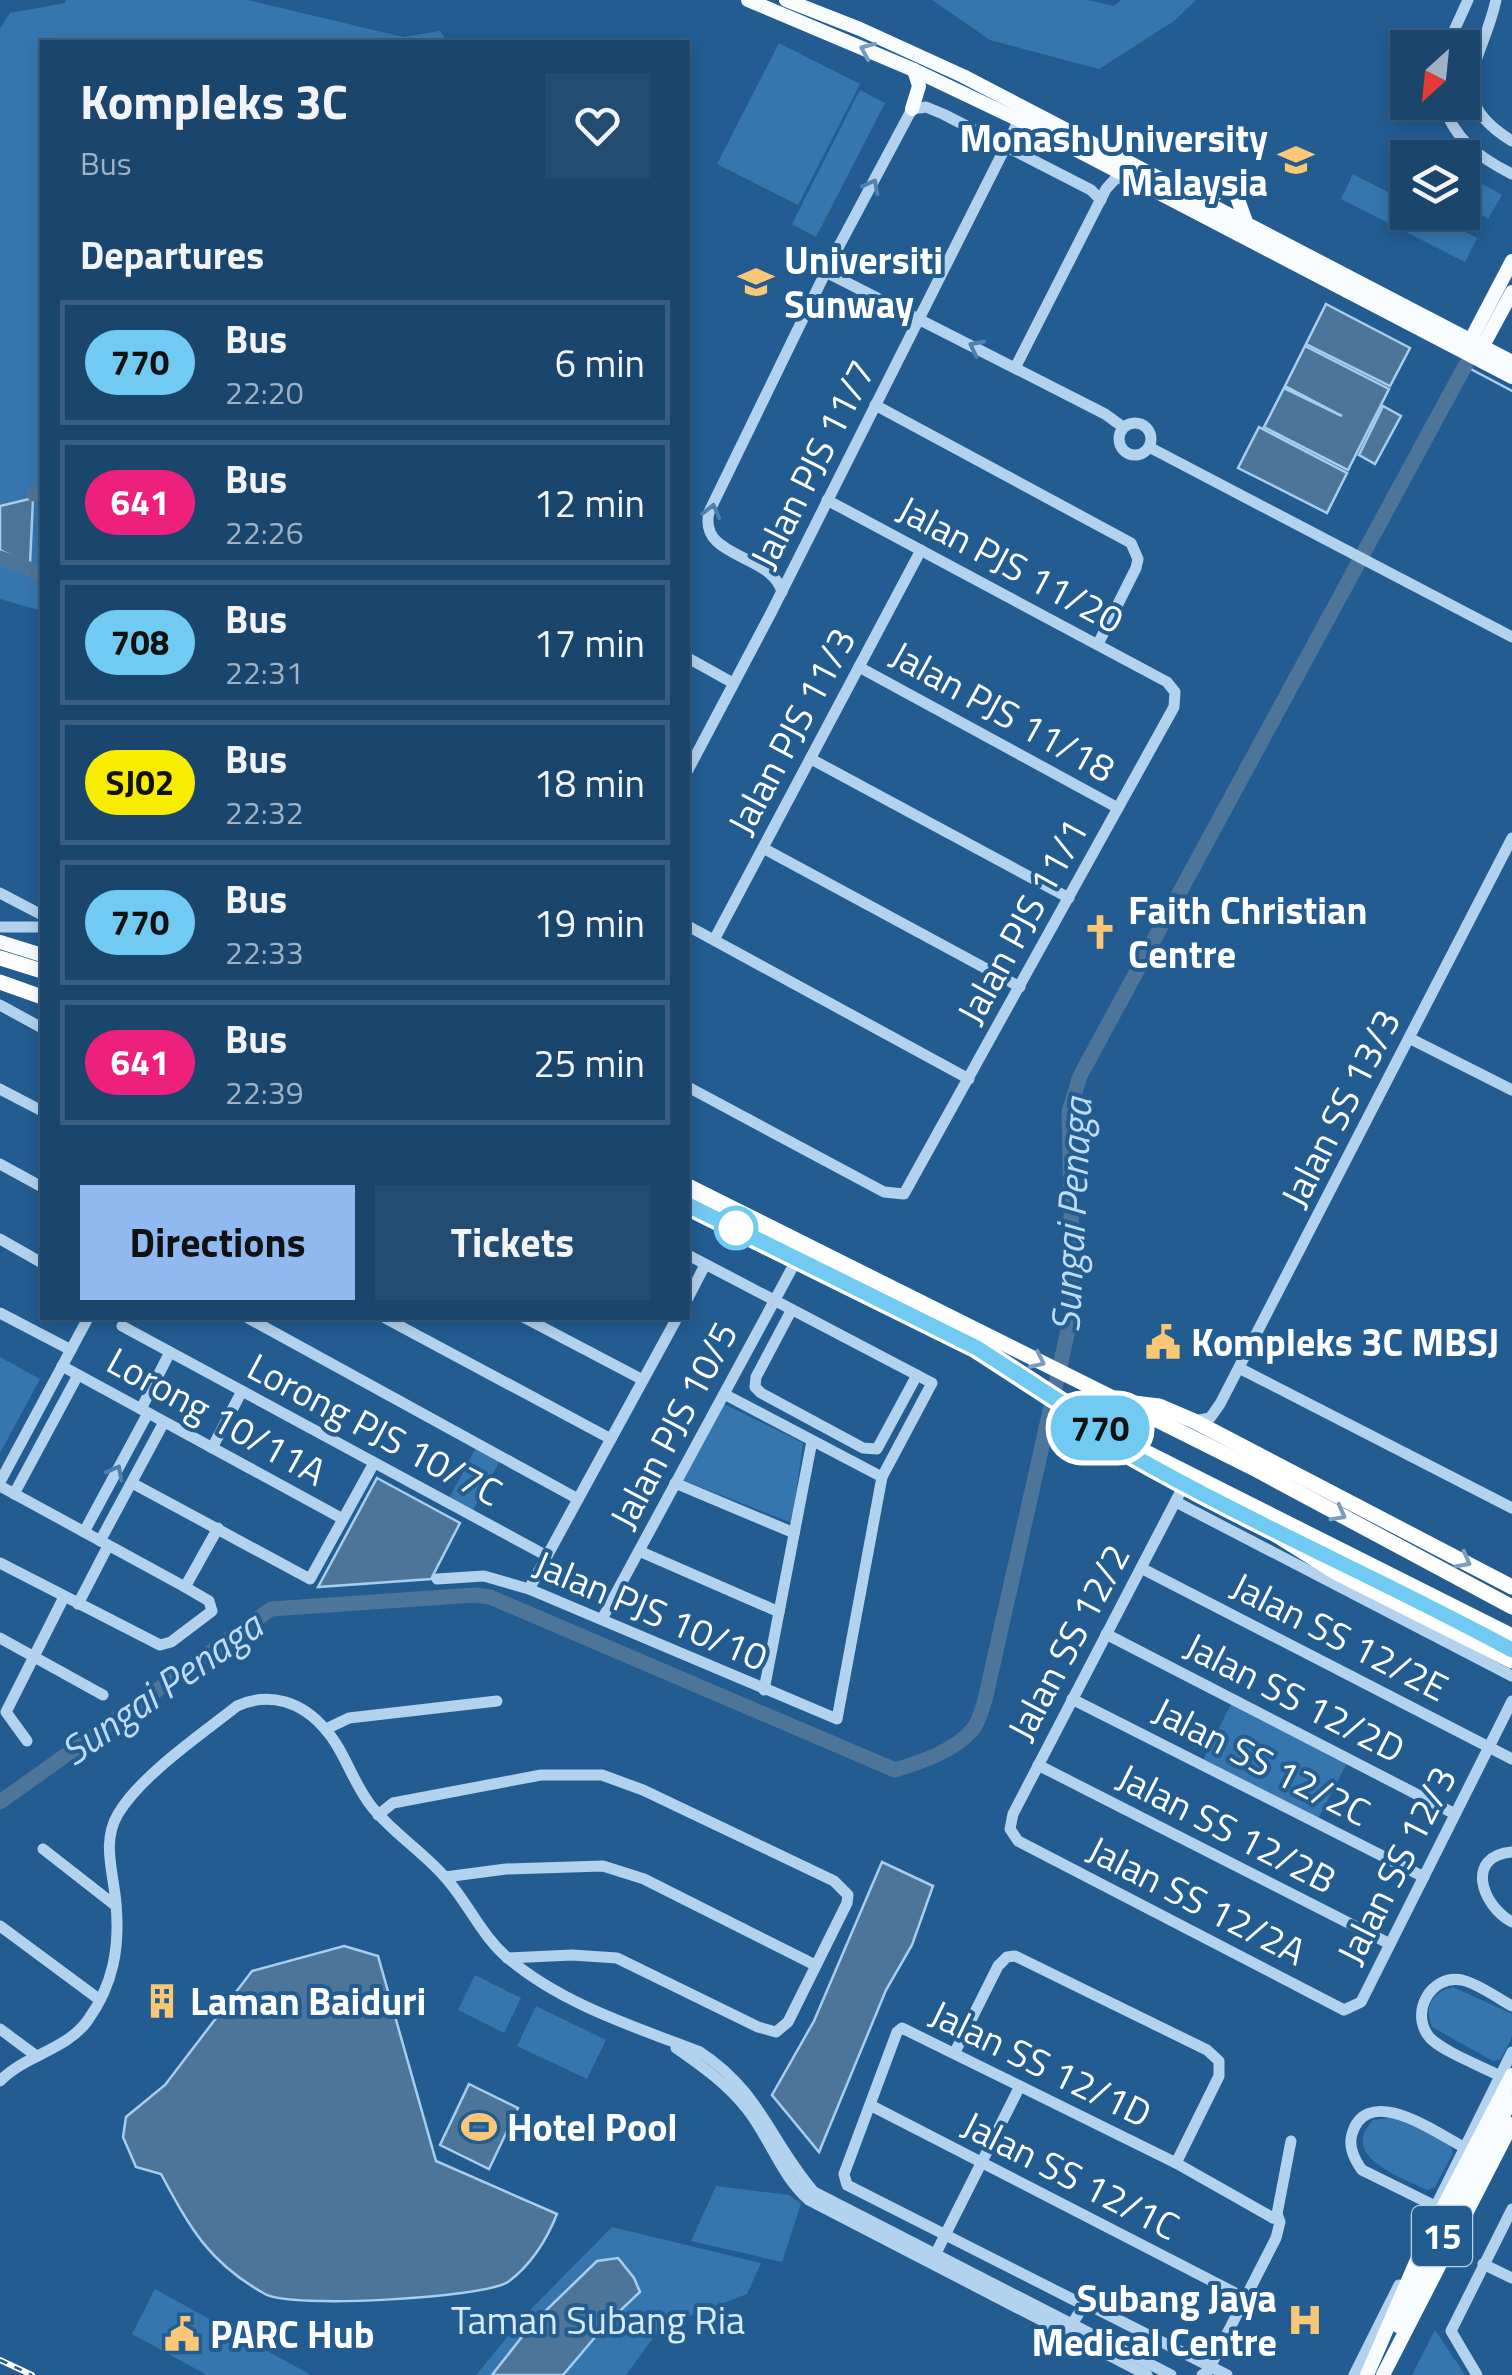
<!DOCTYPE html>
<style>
:root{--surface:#1a456d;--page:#234c72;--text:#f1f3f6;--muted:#9fb1c2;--line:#385d80;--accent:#90b9f0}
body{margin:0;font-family:"Titillium Web",sans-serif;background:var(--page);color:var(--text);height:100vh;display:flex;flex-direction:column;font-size:38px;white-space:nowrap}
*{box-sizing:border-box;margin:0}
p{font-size:32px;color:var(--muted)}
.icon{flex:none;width:55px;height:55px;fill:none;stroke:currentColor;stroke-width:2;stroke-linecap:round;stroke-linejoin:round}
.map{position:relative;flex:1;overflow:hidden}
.side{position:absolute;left:40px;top:40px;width:650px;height:1280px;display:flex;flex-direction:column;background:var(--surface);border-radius:0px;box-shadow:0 5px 15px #0003,0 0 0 2px var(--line)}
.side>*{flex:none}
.badge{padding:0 20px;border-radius:32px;font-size:35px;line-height:65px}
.needle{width:65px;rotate:207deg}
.controls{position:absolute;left:1390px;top:30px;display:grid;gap:20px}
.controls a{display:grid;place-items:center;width:90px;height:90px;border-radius:0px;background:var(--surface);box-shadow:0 5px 15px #0003,0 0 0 2px var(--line);font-size:50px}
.map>.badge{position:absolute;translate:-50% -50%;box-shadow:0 0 0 5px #fff}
h2{padding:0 40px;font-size:38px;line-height:90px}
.round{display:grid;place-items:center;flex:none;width:105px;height:105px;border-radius:0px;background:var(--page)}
.head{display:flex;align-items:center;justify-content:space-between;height:170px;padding:0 40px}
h1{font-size:48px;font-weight:700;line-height:75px}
.primary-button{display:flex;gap:20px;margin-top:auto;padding:20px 40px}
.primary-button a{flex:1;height:115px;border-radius:0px;background:var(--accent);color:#111;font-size:40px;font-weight:700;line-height:115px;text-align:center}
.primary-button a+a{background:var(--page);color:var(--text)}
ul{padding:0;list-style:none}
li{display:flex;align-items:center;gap:30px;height:125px;margin:0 20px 15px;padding:0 20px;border:5px solid var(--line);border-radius:0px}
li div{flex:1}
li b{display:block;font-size:38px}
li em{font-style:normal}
li .badge{min-width:110px;font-weight:700;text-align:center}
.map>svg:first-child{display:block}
.green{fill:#3676ae}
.water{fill:#4d759a;stroke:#a7ceee;stroke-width:2.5}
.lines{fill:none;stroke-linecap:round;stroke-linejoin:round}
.stream{stroke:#a7ceee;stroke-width:2.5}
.river{stroke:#4d759a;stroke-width:15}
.minor{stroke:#b3d2ed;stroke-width:11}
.major{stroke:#f9fcff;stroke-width:14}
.highway{stroke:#fff;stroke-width:15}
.rail-casing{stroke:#fff;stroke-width:6}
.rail{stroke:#225c91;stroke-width:2.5;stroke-dasharray:8;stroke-linecap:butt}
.oneway{stroke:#789cbd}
.oneway2{stroke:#4e7fad}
.oneway3{stroke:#7a9dbd}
.line-casing{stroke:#fff;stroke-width:22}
.line{stroke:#71caf2;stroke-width:15}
.stop-dot{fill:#fff;stroke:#71caf2;stroke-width:5}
.labels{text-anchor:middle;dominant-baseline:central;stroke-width:8;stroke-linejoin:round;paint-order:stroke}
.shield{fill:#225c91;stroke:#bdcede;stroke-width:2.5}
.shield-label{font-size:35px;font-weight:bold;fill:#fff}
.poi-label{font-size:38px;font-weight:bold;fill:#fff;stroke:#225c91;text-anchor:start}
.street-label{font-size:38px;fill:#fff;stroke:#225c91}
.park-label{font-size:38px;fill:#d9eaf9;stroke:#225c91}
.water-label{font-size:40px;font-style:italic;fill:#bfdcf4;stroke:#225c91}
</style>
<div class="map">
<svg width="1512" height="2375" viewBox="0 0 1512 2375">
<rect width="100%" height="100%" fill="#225c91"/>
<g class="green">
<path d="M 66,0 L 248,0 L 403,37 L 440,31 L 447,42 L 42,42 L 42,611 L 0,599 L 0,29 L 10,13 L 65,3 Z"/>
<path d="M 932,0 L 1088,0 L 1114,6 L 1121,0 L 1196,0 L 1174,21 L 1099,69 L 990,40 Z"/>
<path d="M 779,43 L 860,84 L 798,205 L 717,164 Z"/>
<path d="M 860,90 L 885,103 L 816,237 L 792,224 Z"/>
<path d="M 1353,174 L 1407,202 L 1408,212 L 1428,213 L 1477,238 L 1465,262 L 1341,199 Z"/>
<path d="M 1467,175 L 1502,195 L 1488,219 L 1463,204 L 1463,182 Z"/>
<path d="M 0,1357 L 40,1379 L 0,1453 Z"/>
<path d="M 722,1403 L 803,1443 L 792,1523 L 680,1479 Z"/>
<path d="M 477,1446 L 501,1459 L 472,1512 L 448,1500 Z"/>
<path d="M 1231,1704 L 1347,1763 L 1318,1819 L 1203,1760 Z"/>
<path d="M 475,1975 L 521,1998 L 504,2033 L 458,2010 Z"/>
<path d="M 1453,1987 L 1512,2014 L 1512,2037 L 1501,2059 L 1493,2061 L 1432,2027 C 1424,2007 1431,1992 1453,1987 Z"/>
<path d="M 536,2006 L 606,2040 L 587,2079 L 517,2046 Z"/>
<path d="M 1397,2117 L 1450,2145 L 1453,2153 L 1435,2187 L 1427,2190 C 1402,2177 1338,2157 1373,2120 Z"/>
<path d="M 716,2186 L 789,2195 L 801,2204 L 782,2262 L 691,2241 Z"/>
<path d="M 612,2227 L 761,2263 L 747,2294 L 661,2327 L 626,2375 L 476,2375 L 527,2313 Z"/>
<path d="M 155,2289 L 311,2375 L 207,2375 L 132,2334 Z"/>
<path d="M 1435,2330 L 1465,2375 L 1412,2375 Z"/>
</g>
<g class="water">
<path d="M 1326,304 L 1410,348 L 1390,386 L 1306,344 Z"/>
<path d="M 1305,346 L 1389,389 L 1348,470 L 1264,427 L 1284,388 L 1342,416 L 1285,386 Z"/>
<path d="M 1383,406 L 1401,416 L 1375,464 L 1359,455 Z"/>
<path d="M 1259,427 L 1347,473 L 1327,513 L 1238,468 Z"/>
<path d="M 33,498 L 30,565 L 0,550 L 0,506 Z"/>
<path d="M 377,1478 L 460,1523 L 431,1579 L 318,1587 Z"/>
<path d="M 882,1862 L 933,1886 L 912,1945 L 886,1990 L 819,2152 L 772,2095 L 814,2021 Z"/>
<path d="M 344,1946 L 378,1956 L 436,2161 L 557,2214 C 547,2239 531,2265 508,2282 C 484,2298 290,2309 265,2294 C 209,2263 190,2228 161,2174 L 136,2167 L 123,2137 L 126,2117 L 165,2085 L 252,1971 Z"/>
<path d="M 469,2084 L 518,2108 L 489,2169 L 440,2145 Z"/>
<path d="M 618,2258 L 634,2278 L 640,2292 L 607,2323 L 563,2375 L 492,2375 L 532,2324 L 597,2261 Z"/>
</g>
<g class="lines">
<path class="stream" d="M 1465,366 L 1512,391"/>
<g class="river">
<path d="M 34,494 L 42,495"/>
<path d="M 0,558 L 42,574"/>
<path d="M 0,1802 L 271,1609 L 475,1595 L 490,1597 L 895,1770 C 921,1762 955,1751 973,1729 C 979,1722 982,1709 985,1700 L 1073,1308 L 1069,1112 L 1080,1076 L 1465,366"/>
</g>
<g class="minor">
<path d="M 1496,0 C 1483,61 1440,97 1512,141"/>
<path d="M 1446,48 L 1468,0"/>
<path d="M 1443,102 C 1453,139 1480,158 1512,174"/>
<path d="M 826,272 L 1105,414 L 1123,427"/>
<path d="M 1015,368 L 1106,189 L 1115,179 L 1131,177"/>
<path d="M 875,405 L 1131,543 L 1138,559 L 1136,568 L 1098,644"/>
<circle cx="1135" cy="439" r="16"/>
<path d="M 1149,447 L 1512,637"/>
<path d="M 782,592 C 772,553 698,559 709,512 L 831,261 L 912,109 L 926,107 L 943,114 L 1091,190 L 1101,200"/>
<path d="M 688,658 L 733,683"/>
<path d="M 859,667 L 1118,808"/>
<path d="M 811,759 L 1069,898"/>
<path d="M 688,770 L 771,613 L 1022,114"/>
<path d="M 763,848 L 1020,987"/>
<path d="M 0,893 L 42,915"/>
<path d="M 688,926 L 969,1079"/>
<path d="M 0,927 L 42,927"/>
<path d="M 714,940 L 921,550"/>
<path d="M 0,1005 L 42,1028"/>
<path d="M 1409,1038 L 1512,1090"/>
<path d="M 688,1087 L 884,1192 L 904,1194 L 1174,707 L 1175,692 L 1167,682 L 827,500"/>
<path d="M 0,1089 L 42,1111"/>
<path d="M 0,1164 L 42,1187"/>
<path d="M 0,1239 L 42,1263"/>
<path d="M 688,1298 L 705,1265"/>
<path d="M 791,1311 L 756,1377 L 755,1387 L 761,1393 L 863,1448 L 877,1449 L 917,1375"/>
<path d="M 0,1313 L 71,1350"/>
<path d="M 248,1318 L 578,1499"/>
<path d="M 385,1318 L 611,1439"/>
<path d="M 525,1318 L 643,1380"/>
<path d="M 122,1326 L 547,1556"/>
<path d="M 62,1366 L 343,1519"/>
<path d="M 1239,1368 L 1512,1508"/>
<path d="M 724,1394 L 882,1477"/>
<path d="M 141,1409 L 170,1352"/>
<path d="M 1194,1421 L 1210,1418 L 1220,1404 L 1512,838"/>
<path d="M 212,1448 L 242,1391"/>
<path d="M 0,1482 L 88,1318"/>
<path d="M 132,1483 L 310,1579 L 374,1463"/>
<path d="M 675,1483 L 794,1533"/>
<path d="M 1184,1485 L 1013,1814 L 1010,1829 L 1018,1841 L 1344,2010 L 1361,2002 L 1512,1701"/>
<path d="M 0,1486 L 185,1587 L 209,1601 L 212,1611 L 171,1642 L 160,1645 L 0,1563"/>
<path d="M 14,1494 L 78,1375"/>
<path d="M 1176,1502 L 1512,1676"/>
<path d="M 84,1532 L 148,1413"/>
<path d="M 100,1541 L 164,1422"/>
<path d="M 639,1551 L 779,1612"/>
<path d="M 1141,1568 L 1512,1759"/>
<path d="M 437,1579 L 484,1576 L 529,1589 L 837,1719 L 882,1477 L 932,1383 L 688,1255"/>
<path d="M 185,1587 L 218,1528"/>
<path d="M 529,1589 L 677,1318"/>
<path d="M 78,1604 L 108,1546"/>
<path d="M 602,1619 L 797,1259"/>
<path d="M 1106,1634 L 1455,1814"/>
<path d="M 0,1638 L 103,1695"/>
<path d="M 764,1690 L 812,1441"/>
<path d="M 1072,1699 L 1424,1877"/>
<path d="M 326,1729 L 349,1718 L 497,1701"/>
<path d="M 27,1741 L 6,1712 L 64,1597"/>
<path d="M 1038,1765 L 1390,1944"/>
<path d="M 378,1815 L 393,1803 L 541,1775 L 602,1775 L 643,1790 L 834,1881 L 848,1895 L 847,1903 L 788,2022 L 776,2032 L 758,2027 L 617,1958 L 572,1955 L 507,1958"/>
<path d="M 43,1849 L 116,1906"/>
<path d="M 1512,1852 C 1465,1856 1481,1905 1512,1922"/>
<path d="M 445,1877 L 506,1869 L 603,1866 L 644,1879 L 815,1965"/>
<path d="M 0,1926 L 100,2000"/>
<path d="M 0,2029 L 35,2055"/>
<path d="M 676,2048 C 702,2066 727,2084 747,2109 C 770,2138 781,2176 809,2200 L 1147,2375"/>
<path d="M 955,2052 L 998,1966 L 1007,1957 L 1015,1956 L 1207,2050 L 1219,2061 L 1219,2076 L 1176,2163"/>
<path d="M 1500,2076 C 1481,2066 1444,2052 1430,2038 C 1409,2014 1430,1974 1462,1980 C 1479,1984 1497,1998 1512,2006"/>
<path d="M 0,2081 C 25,2055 67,2050 88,2020 C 113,1985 120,1948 116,1904 C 114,1874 101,1842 118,1814 C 141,1775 202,1734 237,1706 C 270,1691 302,1702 325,1729 C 345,1751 353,1784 372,1807 C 393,1833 422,1851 444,1876 C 468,1902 481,1936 509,1959 C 562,2004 635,2027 700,2052 C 760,2091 770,2141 814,2192 L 1171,2375"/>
<path d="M 870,2105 L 1245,2298"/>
<path d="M 1435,2206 L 1362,2170 C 1354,2159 1348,2147 1352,2134 C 1367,2082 1438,2134 1465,2148"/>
<path d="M 1273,2218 L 1277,2214 L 1291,2141"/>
<path d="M 1423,2232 L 1512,2052"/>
<path d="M 932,2261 L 1020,2086"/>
<path d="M 1483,2264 L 1512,2278"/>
<path d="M 1076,2301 L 847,2185 L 844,2174 L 897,2032 L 902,2028 L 1176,2163 L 1273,2218"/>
<path d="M 1069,2329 L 1085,2303 L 1227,2375"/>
<path d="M 1202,2375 L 1208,2371 L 1276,2238 L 1280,2222 L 1277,2214"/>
<path d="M 1354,2375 L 1399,2285"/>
<path d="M 1477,2375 L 1451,2331 L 1512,2209"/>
</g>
<g class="major">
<path d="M 748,0 L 914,70 L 1019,120 L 1512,377"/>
<path d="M 786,0 L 860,29 L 963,76 L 1512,362"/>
<path d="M 912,109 L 919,86 L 914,70"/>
<path d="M 1195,196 L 1215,194 L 1233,186 L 1246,222"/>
<path d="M 1468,345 L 1512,261"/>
<path d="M 1479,353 L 1512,292"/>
<path d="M 0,942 L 42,955"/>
<path d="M 1398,2326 L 1512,2098"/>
<path d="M 1367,2375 L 1423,2246 L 1512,2075"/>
<path d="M 1383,2375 L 1512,2124"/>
</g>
<g class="highway">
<path d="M 0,958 L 42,971"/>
<path d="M 0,982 L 42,997"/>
<path d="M 688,1186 L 1253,1468 L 1512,1607"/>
<path d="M 688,1205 L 977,1348 L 1108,1433 L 1512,1636"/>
<path d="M 1134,1403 L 1159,1406 L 1194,1421 L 1512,1587"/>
<path d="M 1146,1464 L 1268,1530 L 1335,1572 L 1512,1661"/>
</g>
<defs>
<path id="rail" d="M 0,2360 L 32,2375"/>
</defs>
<use href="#rail" class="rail-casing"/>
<use href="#rail" class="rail"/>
</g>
<defs><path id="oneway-chevron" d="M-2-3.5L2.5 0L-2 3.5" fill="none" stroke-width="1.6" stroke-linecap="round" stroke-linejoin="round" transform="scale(2.5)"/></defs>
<use class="oneway" href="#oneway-chevron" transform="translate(867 50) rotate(-157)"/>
<g class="oneway2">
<use href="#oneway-chevron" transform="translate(872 186) rotate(-62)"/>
<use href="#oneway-chevron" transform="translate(976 347) rotate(-153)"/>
<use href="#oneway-chevron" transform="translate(712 511) rotate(-76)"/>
<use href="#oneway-chevron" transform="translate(116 1472) rotate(-62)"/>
</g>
<g class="oneway3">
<use href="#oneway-chevron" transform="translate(1038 1361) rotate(26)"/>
<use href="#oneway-chevron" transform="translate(1339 1514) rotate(28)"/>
<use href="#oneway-chevron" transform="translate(1464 1561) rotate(28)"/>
</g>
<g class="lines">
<defs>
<path id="line" d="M 688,1205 L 977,1348 L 1108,1433 L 1126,1452 C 1252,1524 1385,1581 1512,1650"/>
</defs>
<use href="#line" class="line-casing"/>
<use href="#line" class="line"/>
</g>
<defs>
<symbol id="university-bare" viewBox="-9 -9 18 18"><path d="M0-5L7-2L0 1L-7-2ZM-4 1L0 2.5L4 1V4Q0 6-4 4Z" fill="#f9c775" stroke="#225c91" stroke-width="2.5" paint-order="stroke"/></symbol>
<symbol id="church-bare" viewBox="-9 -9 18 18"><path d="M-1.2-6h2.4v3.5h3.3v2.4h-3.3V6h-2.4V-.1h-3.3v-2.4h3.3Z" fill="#f9c775" stroke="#225c91" stroke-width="2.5" paint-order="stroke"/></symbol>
<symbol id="civic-bare" viewBox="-9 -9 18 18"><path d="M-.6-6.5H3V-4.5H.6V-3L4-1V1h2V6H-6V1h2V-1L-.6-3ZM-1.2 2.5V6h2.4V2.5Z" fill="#f9c775" stroke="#225c91" stroke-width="2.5" paint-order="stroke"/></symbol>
<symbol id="building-bare" viewBox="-9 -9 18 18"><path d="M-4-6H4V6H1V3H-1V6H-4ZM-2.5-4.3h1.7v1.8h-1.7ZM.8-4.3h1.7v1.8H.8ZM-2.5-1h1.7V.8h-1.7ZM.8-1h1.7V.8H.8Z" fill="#f9c775" stroke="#225c91" stroke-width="2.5" paint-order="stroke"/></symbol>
<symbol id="stadium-bare" viewBox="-9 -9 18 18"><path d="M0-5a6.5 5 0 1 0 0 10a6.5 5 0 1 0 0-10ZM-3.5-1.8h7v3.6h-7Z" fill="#f9c775" stroke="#225c91" stroke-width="2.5" paint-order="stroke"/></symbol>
<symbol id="hospital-bare" viewBox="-9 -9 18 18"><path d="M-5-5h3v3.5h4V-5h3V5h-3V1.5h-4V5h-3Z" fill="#f9c775" stroke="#225c91" stroke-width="2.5" paint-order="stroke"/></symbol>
</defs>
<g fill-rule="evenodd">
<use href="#university-bare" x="1271" y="135" width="50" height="50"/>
<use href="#university-bare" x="731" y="257" width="50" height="50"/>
<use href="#church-bare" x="1075" y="907" width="50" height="50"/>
<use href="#civic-bare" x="1138" y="1317" width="50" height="50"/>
<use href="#building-bare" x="137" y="1976" width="50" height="50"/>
<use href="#stadium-bare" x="454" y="2102" width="50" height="50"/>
<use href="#hospital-bare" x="1280" y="2295" width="50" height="50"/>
<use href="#civic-bare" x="157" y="2309" width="50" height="50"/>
</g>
<circle class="stop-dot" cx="736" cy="1228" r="20"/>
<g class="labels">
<rect class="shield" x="1412" y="2206" width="60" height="60" rx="8"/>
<g class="shield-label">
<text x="1442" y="2236">15</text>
</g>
<g class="poi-label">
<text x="1268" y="138" text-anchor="end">Monash University<tspan x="1268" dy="44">Malaysia</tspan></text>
<text x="784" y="260">Universiti<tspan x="784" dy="44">Sunway</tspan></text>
<text x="1128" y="910">Faith Christian<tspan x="1128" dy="44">Centre</tspan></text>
<text x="1191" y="1342">Kompleks 3C MBSJ</text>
<text x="190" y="2001">Laman Baiduri</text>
<text x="507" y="2127">Hotel Pool</text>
<text x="1277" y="2298" text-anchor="end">Subang Jaya<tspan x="1277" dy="44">Medical Centre</tspan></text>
<text x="210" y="2334">PARC Hub</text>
</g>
<g class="street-label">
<text transform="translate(812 464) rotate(-63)">Jalan PJS 11/7</text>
<text transform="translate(1011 564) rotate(28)">Jalan PJS 11/20</text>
<text transform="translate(1003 711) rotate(29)">Jalan PJS 11/18</text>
<text transform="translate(791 731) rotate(-62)">Jalan PJS 11/3</text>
<text transform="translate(1022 921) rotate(-61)">Jalan PJS 11/1</text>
<text transform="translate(1340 1108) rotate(-63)">Jalan SS 13/3</text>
<text transform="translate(217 1416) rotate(29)">Lorong 10/11A</text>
<text transform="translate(673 1425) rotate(-62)">Jalan PJS 10/5</text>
<text transform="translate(375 1429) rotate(28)">Lorong PJS 10/7C</text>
<text transform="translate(651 1610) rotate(23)">Jalan PJS 10/10</text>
<text transform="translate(1340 1636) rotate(27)">Jalan SS 12/2E</text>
<text transform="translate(1068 1642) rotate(-62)">Jalan SS 12/2</text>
<text transform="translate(1295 1697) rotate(27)">Jalan SS 12/2D</text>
<text transform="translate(1262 1761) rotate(27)">Jalan SS 12/2C</text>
<text transform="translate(1227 1828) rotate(27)">Jalan SS 12/2B</text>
<text transform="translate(1396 1865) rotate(-63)">Jalan SS 12/3</text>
<text transform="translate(1197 1900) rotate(27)">Jalan SS 12/2A</text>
<text transform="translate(1041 2063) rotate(26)">Jalan SS 12/1D</text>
<text transform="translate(1071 2175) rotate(27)">Jalan SS 12/1C</text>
</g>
<g class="park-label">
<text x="598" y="2320">Taman Subang Ria</text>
</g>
<g class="water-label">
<text transform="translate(1071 1215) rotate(-87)">Sungai Penaga</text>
<text transform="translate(161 1688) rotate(-35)">Sungai Penaga</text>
</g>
</g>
</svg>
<div class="controls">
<a><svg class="needle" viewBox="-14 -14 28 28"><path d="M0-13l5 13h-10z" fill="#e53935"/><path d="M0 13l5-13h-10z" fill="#9fb1c2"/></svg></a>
<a><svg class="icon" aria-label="layers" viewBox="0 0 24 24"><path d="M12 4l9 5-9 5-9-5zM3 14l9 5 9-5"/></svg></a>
</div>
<b class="badge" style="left:1100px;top:1428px;background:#71caf2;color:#111">770</b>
<section class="side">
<div class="head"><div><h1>Kompleks 3C</h1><p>Bus</p></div><a class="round"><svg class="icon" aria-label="heart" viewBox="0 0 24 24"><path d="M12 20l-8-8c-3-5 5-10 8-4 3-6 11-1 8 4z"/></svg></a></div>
<h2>Departures</h2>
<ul>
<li><span class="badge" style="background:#71caf2;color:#111">770</span><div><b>Bus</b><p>22:20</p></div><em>6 min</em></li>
<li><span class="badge" style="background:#ed207b;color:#fff">641</span><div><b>Bus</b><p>22:26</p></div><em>12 min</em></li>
<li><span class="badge" style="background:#71caf2;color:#111">708</span><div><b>Bus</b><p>22:31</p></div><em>17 min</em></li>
<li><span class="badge" style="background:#f8ed00;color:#111">SJ02</span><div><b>Bus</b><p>22:32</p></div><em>18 min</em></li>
<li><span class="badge" style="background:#71caf2;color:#111">770</span><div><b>Bus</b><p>22:33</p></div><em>19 min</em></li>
<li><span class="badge" style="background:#ed207b;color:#fff">641</span><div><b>Bus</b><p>22:39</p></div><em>25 min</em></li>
</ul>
<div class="primary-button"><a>Directions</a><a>Tickets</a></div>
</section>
</div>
